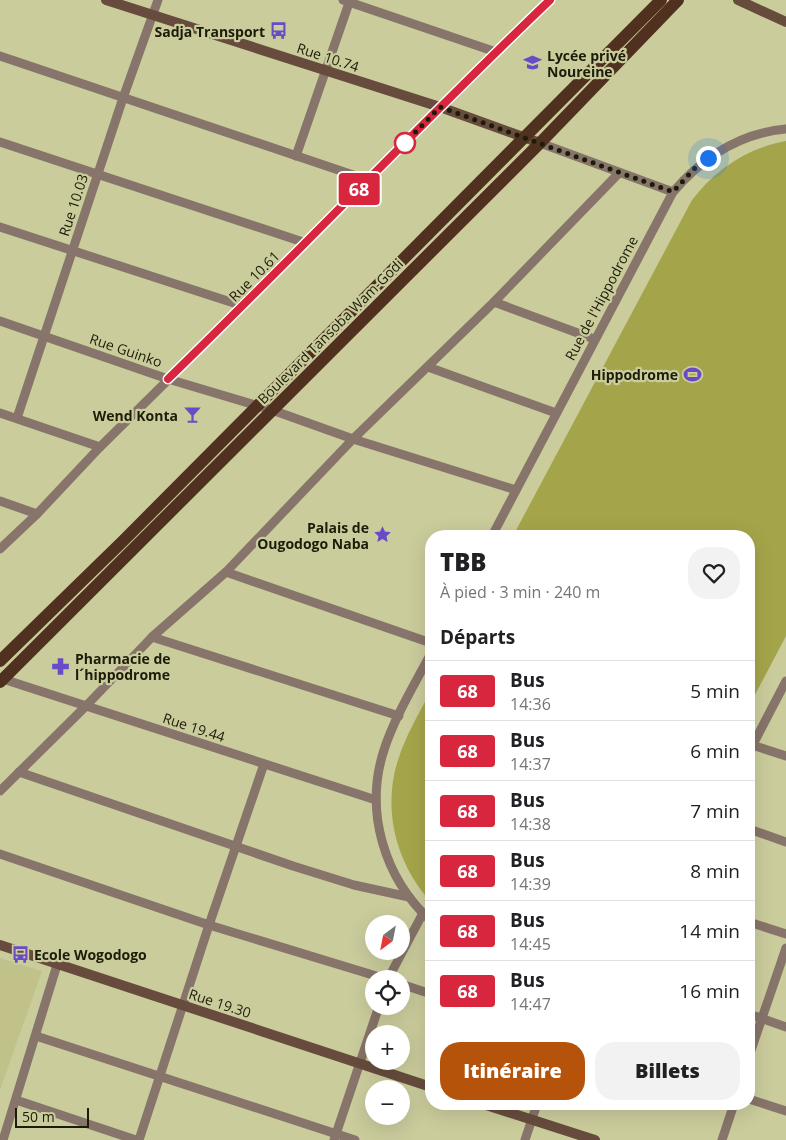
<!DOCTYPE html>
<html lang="fr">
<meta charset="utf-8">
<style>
:root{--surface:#fff;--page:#f2f2f2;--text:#202124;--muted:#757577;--line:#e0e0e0;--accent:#b45309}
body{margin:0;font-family:"Open Sans",sans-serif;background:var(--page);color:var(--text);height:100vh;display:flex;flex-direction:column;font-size:19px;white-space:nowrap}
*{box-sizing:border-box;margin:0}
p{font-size:16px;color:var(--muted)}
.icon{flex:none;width:28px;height:28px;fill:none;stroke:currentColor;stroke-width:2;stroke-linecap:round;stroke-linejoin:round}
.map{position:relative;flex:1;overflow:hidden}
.drawer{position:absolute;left:425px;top:530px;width:330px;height:580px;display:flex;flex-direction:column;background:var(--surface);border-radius:20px;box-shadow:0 5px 20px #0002}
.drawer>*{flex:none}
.badge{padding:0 10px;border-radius:4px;font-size:18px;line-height:32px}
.needle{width:32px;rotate:212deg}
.buttons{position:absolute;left:365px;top:915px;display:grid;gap:10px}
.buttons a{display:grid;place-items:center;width:45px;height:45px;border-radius:50%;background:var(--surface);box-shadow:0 5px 20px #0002;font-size:25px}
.scale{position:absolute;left:15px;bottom:12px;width:74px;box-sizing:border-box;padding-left:5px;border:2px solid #1c1c09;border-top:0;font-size:14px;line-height:18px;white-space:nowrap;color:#1c1c09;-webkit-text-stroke:4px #cacc9c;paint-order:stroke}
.you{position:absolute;width:25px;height:25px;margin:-12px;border:4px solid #fff;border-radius:50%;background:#1a73e8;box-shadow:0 0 0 8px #1a73e833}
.map>.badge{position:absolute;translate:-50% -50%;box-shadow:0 0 0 2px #fff}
h2{padding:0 15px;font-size:19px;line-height:45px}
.round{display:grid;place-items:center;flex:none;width:52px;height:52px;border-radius:20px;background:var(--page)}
.headline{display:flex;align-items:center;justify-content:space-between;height:85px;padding:0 15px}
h1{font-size:24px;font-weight:800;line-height:38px}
.primary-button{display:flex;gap:10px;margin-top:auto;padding:10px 15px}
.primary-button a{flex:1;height:58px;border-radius:20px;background:var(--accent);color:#fff;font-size:20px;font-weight:800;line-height:58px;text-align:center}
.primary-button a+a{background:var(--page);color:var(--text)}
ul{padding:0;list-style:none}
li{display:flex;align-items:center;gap:15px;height:60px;padding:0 15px;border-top:1px solid var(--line)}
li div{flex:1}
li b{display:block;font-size:19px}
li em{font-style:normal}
li .badge{min-width:55px;font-weight:700;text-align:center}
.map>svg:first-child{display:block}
.built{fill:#c0c28a}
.green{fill:#a4a54a}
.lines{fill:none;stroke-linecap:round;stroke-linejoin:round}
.street{stroke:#87746a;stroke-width:9}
.secondary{stroke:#674c3d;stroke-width:10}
.primary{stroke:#50301e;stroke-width:12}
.line-casing{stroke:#fff;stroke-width:11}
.line{stroke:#d7263d;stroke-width:8}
.walk{stroke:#1c1c09;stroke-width:5;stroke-dasharray:0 9}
.stop-dot{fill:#fff;stroke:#d7263d;stroke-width:2.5}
.labels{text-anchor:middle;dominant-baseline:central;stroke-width:4.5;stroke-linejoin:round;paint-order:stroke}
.poi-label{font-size:14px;font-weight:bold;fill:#1c1c09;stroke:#cacc9c;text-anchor:end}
.street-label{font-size:14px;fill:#1c1c09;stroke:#cacc9c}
</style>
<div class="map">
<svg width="786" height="1140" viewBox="0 0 786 1140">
<rect width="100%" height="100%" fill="#cacc9c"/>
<path class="built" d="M 0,958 L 42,971 L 0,1090 Z"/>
<g class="green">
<path d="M 786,141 L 786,636 L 749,706 L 749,536 L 513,536 L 692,200 C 716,169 747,148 786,141 Z"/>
<path d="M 431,691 L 431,902 C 396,864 382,809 398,760 C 406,735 419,713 431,691 Z"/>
</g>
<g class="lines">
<g class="street">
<path d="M 343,0 L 496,52"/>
<path d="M 0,56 L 368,180"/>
<path d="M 0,142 L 306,243"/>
<path d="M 540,143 L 673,192"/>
<path d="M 296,156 L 350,0"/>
<path d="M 0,227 L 243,306"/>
<path d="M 494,302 L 594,339"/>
<path d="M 0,321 L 168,379 L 272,410 L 353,439 L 516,490"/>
<path d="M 428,367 L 556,413"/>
<path d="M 0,413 L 100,447"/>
<path d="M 17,418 L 123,98 L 158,0"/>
<path d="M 0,501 L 37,514"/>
<path d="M 492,536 L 673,192 C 702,158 740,133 786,129"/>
<path d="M 0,549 L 37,514 L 100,447 L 243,306 L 440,107 L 550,0"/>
<path d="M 226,572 L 431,643"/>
<path d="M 152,637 L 399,716"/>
<path d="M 431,653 C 415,684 395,716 384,750 C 364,811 384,878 431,921"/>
<path d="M 0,678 L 376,800"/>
<path d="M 752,745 L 786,756"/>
<path d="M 749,752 L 786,681"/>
<path d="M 19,772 L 293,866 L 354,885 L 409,897"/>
<path d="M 0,791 L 86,706 L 152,637 L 226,572 L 353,439 L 494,302 L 619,173"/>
<path d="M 749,829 L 786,842"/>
<path d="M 0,854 L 209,925 L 386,979"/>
<path d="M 749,922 L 786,934"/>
<path d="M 388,979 L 423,913"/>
<path d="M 401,984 L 431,994"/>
<path d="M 749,1014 L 786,1027"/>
<path d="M 36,1036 L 355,1140"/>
<path d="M 749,1056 L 786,948"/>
<path d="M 749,1099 L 786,1111"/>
<path d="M 16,1100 L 136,1140"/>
<path d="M 3,1140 L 57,965"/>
<path d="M 139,1140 L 209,925 L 264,764"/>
<path d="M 334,1140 L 379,1006"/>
<path d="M 525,1140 L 537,1104"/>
<path d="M 722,1140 L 734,1104"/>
</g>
<g class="secondary">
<path d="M 106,0 L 440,107 L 540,143"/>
<path d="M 738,0 L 786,22"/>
<path d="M 0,945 L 431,1087"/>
<path d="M 483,1104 L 595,1140"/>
</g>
<g class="primary">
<path d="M 0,661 L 123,541 L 661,0"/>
<path d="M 0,682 L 540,143 L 678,0"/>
</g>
</g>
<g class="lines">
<defs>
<path id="line" d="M 168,379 C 297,254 420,124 550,0"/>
</defs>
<use href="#line" class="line-casing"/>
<use href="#line" class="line"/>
<path class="walk" d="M 405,143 L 404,144 L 440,107 L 673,192 L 695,168 L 708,158"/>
</g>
<defs>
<symbol id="bus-bare" viewBox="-9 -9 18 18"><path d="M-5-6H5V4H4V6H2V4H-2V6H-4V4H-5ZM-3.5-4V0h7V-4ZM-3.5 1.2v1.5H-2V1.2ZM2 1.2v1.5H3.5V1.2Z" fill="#694cc5" stroke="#cacc9c" stroke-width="2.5" paint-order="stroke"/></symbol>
<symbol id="school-bare" viewBox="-9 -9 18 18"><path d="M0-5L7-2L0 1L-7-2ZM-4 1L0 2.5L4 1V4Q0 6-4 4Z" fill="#694cc5" stroke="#cacc9c" stroke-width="2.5" paint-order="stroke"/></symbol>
<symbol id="stadium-bare" viewBox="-9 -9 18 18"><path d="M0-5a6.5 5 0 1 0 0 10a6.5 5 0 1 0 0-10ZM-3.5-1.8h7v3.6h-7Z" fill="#694cc5" stroke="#cacc9c" stroke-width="2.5" paint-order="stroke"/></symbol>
<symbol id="bar-bare" viewBox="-9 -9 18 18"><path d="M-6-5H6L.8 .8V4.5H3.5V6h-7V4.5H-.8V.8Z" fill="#694cc5" stroke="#cacc9c" stroke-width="2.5" paint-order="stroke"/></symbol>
<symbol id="sight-bare" viewBox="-9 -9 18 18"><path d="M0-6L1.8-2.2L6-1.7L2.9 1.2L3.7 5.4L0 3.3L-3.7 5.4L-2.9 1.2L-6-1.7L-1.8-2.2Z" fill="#694cc5" stroke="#cacc9c" stroke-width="2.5" paint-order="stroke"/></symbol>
<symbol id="pharmacy-bare" viewBox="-9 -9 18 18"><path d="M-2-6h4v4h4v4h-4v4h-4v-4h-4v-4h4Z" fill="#694cc5" stroke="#cacc9c" stroke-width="2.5" paint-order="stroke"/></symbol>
</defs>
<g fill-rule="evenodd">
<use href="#bus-bare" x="266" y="18" width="25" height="25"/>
<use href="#school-bare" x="520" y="50" width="25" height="25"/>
<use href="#stadium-bare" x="680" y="362" width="25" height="25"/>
<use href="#bar-bare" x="180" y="402" width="25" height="25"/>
<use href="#sight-bare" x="370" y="522" width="25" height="25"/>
<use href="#pharmacy-bare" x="48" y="654" width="25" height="25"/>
<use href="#bus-bare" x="8" y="942" width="25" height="25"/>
</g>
<circle class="stop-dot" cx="405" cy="143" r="10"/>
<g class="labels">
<g class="poi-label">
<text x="265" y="31">Sadja Transport</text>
<text x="547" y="55" text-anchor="start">Lycée privé<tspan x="547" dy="16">Noureine</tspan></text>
<text x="678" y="374">Hippodrome</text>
<text x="178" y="415">Wend Konta</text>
<text x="369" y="527">Palais de<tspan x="369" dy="16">Ougodogo Naba</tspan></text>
<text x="75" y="658" text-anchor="start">Pharmacie de<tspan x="75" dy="16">l´hippodrome</tspan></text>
<text x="34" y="954" text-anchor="start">Ecole Wogodogo</text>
</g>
<g class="street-label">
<text transform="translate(328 57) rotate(18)">Rue 10.74</text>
<text transform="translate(73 205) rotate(-72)">Rue 10.03</text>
<text transform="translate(254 276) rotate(-45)">Rue 10.61</text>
<text transform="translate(601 298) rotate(-62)">Rue de l'Hippodrome</text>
<text transform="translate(330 331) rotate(-45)">Boulevard Tansoba Wam-Godi</text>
<text transform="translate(126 350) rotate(19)">Rue Guinko</text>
<text transform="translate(194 727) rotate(18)">Rue 19.44</text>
<text transform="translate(220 1003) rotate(18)">Rue 19.30</text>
</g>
</g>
</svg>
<div class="buttons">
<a><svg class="needle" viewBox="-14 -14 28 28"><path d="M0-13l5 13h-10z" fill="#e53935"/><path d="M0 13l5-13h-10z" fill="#757577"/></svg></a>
<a><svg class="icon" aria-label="locate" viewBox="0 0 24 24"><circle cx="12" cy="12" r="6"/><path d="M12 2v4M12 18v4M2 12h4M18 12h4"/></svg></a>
<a>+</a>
<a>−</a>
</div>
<div class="scale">50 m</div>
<div class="you" style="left:708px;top:158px"></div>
<b class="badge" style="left:359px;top:189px;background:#d7263d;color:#fff">68</b>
<section class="drawer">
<div class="headline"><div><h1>TBB</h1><p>À pied · 3 min · 240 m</p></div><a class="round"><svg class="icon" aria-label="heart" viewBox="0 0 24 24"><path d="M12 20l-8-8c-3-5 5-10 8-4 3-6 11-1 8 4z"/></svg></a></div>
<h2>Départs</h2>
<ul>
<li><span class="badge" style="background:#d7263d;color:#fff">68</span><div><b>Bus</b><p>14:36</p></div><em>5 min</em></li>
<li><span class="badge" style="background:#d7263d;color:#fff">68</span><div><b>Bus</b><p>14:37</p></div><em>6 min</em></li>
<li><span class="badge" style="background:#d7263d;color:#fff">68</span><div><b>Bus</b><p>14:38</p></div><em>7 min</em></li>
<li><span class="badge" style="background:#d7263d;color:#fff">68</span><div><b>Bus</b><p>14:39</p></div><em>8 min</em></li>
<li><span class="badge" style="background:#d7263d;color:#fff">68</span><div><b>Bus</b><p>14:45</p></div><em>14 min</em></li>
<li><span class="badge" style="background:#d7263d;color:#fff">68</span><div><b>Bus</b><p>14:47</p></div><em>16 min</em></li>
</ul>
<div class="primary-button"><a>Itinéraire</a><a>Billets</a></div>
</section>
</div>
